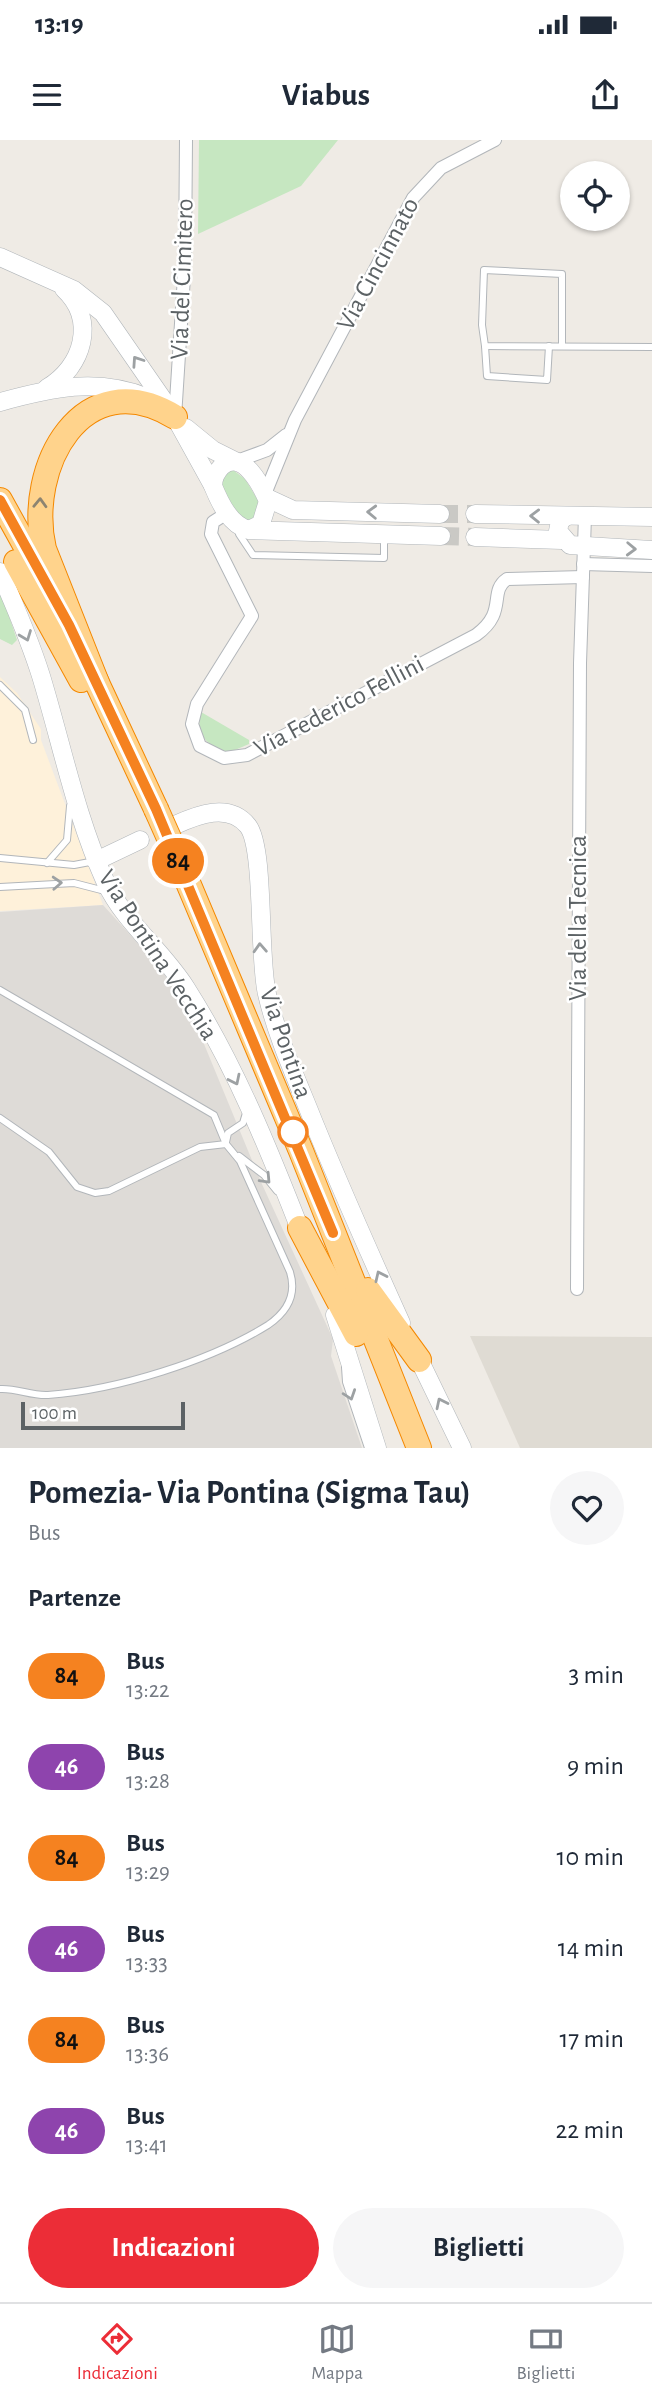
<!DOCTYPE html>
<html lang="it">
<style>
:root{--surface:#fff;--page:#f6f6f7;--text:#1f2937;--muted:#747a83;--line:#e0e1e3;--accent:#ec2d37}
body{margin:0;font-family:"Alegreya Sans",sans-serif;background:var(--page);color:var(--text);height:100vh;display:flex;flex-direction:column;font-size:26px;white-space:nowrap}
*{box-sizing:border-box;margin:0}
p{font-size:23px;color:var(--muted)}
.icon{flex:none;width:38px;height:38px;fill:none;stroke:currentColor;stroke-width:2;stroke-linecap:round;stroke-linejoin:round}
.map{position:relative;height:1308px;overflow:hidden}
.details{display:flex;flex-direction:column;background:var(--surface);flex:1}
.details>*{flex:none}
.badge{padding:0 14px;border-radius:23px;font-size:24px;line-height:46px}
.tools{position:absolute;left:560px;top:21px;display:grid;gap:14px}
.tools a{display:grid;place-items:center;width:70px;height:70px;border-radius:50%;background:var(--surface);box-shadow:0 2px 5px #0004;font-size:35px}
.scale{position:absolute;left:21px;bottom:18px;width:164px;box-sizing:border-box;padding-left:7px;border:4px solid #5c6265;border-top:0;font-size:19px;line-height:24px;white-space:nowrap;color:#5c6265;-webkit-text-stroke:5px #fff;paint-order:stroke}
.map>.badge{position:absolute;translate:-50% -50%;box-shadow:0 0 0 4px #fff}
h2{padding:0 28px;font-size:26px;line-height:63px}
.round{display:grid;place-items:center;flex:none;width:74px;height:74px;border-radius:37px;background:var(--page)}
.overview{display:flex;align-items:center;justify-content:space-between;height:119px;padding:0 28px}
h1{font-size:33px;font-weight:600;line-height:52px}
.action{display:flex;gap:14px;margin-top:auto;padding:14px 28px}
.action a{flex:1;height:80px;border-radius:42px;background:var(--accent);color:#fff;font-size:28px;font-weight:600;line-height:80px;text-align:center}
.action a+a{background:var(--page);color:var(--text)}
ul{padding:0;list-style:none}
li{display:flex;align-items:center;gap:21px;height:91px;padding:0 28px}
li div{flex:1}
li b{display:block;font-size:26px}
li em{font-style:normal}
li .badge{min-width:77px;font-weight:700;text-align:center}
.status{display:flex;justify-content:space-between;align-items:center;height:49px;padding:0 35px;background:var(--surface);direction:ltr}
.status svg{height:19px;fill:currentColor}
header{display:flex;justify-content:space-between;align-items:center;height:91px;padding:0 28px;background:var(--surface);font-size:32px;font-weight:600}
.dock{display:flex;justify-content:space-around;align-items:center;height:98px;border-top:2px solid var(--line);background:var(--surface);font-size:19px;color:var(--muted)}
.dock a{display:grid;justify-items:center;gap:4px}
.dock .current{color:var(--accent)}
.map>svg:first-child{display:block}
.commercial{fill:#fef1da}
.industrial{fill:#dedbd7}
.education{fill:#dfdbd3}
.green{fill:#c6e7c1}
.lines{fill:none;stroke-linecap:round;stroke-linejoin:round}
.secondary-tunnel{stroke:#cac9c5;stroke-width:18;stroke-dasharray:18 9;stroke-linecap:butt}
.lane-casing{stroke:#b2b6ba;stroke-width:8}
.street-casing{stroke:#b2b6ba;stroke-width:14}
.secondary-casing{stroke:#b1b6ba;stroke-width:19}
.highway-casing{stroke:#f48800;stroke-width:26}
.lane{stroke:#fff;stroke-width:6}
.street{stroke:#fff;stroke-width:12}
.secondary{stroke:#fff;stroke-width:18}
.highway{stroke:#ffd38c;stroke-width:24}
.highway-bridge-casing{stroke:#f48800;stroke-width:26;stroke-linecap:butt}
.highway-bridge{stroke:#ffd38c;stroke-width:24}
.oneway{stroke:#9da1a3}
.oneway2{stroke:#8d8471}
.line-casing{stroke:#fff;stroke-width:16}
.line{stroke:#f58220;stroke-width:10}
.stop-dot{fill:#fff;stroke:#f58220;stroke-width:3.5}
.labels{text-anchor:middle;dominant-baseline:central;stroke-width:5;stroke-linejoin:round;paint-order:stroke}
.street-label{font-size:26px;fill:#5c6265;stroke:#fff}
</style>
<div class="status"><b>13:19</b><svg viewBox="0 0 49 12"><path d="M0 12V9h3v3zM5 12V6h3v6zM10 12V3h3v9zM15 12V0h3v12zM26 1h20v11H26zM47 4h2v5h-2z"/></svg></div>
<header><svg class="icon" aria-label="menu" viewBox="0 0 24 24"><path d="M4 6h16M4 12h16M4 18h16"/></svg>Viabus<svg class="icon" aria-label="share" viewBox="0 0 24 24"><path d="M12 15V3M7 8l5-5 5 5M5 13v7h14v-7"/></svg></header>
<div class="map">
<svg width="652" height="1308" viewBox="0 0 652 1308">
<rect width="100%" height="100%" fill="#efebe5"/>
<path class="commercial" d="M 0,537 L 17,553 L 41,589 L 41,600 L 103,765 L 0,771 Z"/>
<path class="industrial" d="M 103,765 L 174,843 L 204,904 L 261,1042 L 333,1199 L 331,1216 L 362,1308 L 0,1308 L 0,772 Z"/>
<path class="education" d="M 470,1196 L 652,1197 L 652,1308 L 520,1308 Z"/>
<g class="green">
<path d="M 199,0 L 338,0 L 301,46 L 198,94 Z"/>
<path d="M 233,330 L 245,339 L 259,362 L 253,381 C 234,379 227,357 218,342 L 224,332 Z"/>
<path d="M 0,449 L 17,500 L 12,505 L 0,499 Z"/>
<path d="M 201,572 L 249,600 L 249,604 L 228,613 C 207,605 195,596 201,572 Z"/>
</g>
<g class="lines">
<g class="secondary-tunnel">
<path d="M 440,374 L 475,374"/>
<path d="M 441,396 L 475,397"/>
</g>
<defs>
<g id="lane">
<path d="M 485,206 L 487,236 L 547,240 L 549,206"/>
<path d="M 562,206 L 562,134 L 484,130 L 482,185 L 485,206 L 652,207"/>
<path d="M 240,388 L 239,394 L 253,415 L 384,418 L 384,398"/>
<path d="M 0,545 L 25,570 L 33,600"/>
<path d="M 0,718 L 74,725 L 95,721"/>
<path d="M 47,723 L 67,700 L 70,666"/>
<path d="M 0,747 L 74,743 L 105,751"/>
<path d="M 0,850 L 214,975 L 226,1004 L 240,1021 L 290,1132 C 297,1155 287,1172 268,1185 C 210,1221 117,1250 48,1255 C 31,1256 17,1248 0,1249"/>
<path d="M 0,978 L 49,1012 L 77,1047 L 95,1053 L 109,1051 L 200,1007 L 226,1004"/>
<path d="M 226,1002 L 228,993 L 243,983 L 246,973"/>
<path d="M 239,1016 L 264,1035 L 277,1051"/>
<path d="M 345,1227 L 346,1242 L 368,1308"/>
</g>
<g id="street">
<path d="M 175,277 L 185,121 L 186,0"/>
<path d="M 237,321 L 267,310 L 286,295"/>
<path d="M 265,354 L 295,280 L 413,58 L 441,28 L 495,0"/>
<path d="M 227,373 L 213,382 L 211,394 L 252,476 L 197,564 L 192,584 L 200,606 L 224,618 L 247,615 L 476,495 C 508,472 488,452 507,439 L 583,437"/>
<path d="M 583,424 L 652,426"/>
<path d="M 577,1149 L 580,523 L 585,376"/>
</g>
<g id="secondary">
<path d="M 0,117 L 74,150 L 103,173 L 175,277 L 212,344"/>
<path d="M 47,248 C 83,227 97,180 64,149"/>
<path d="M 0,262 C 51,248 97,237 148,258"/>
<path d="M 186,288 L 213,310 L 235,321"/>
<path d="M 267,358 L 293,370 L 440,374"/>
<path d="M 475,374 L 652,377"/>
<path d="M 567,376 L 560,381 L 558,391 L 570,405 L 652,410"/>
<path d="M 249,390 L 261,384 L 268,361 C 261,345 243,309 222,326 C 216,332 213,338 213,346 C 220,363 230,385 249,390 L 441,396"/>
<path d="M 475,397 L 562,400"/>
<path d="M 0,432 C 15,466 30,501 41,536 C 62,605 76,677 106,743 C 125,783 162,810 186,848 C 235,925 270,1012 303,1097"/>
<path d="M 175,685 C 197,675 229,662 248,686 C 265,708 258,816 267,854 C 276,893 293,931 308,968 C 337,1041 369,1112 401,1183"/>
<path d="M 96,721 L 140,700"/>
<path d="M 335,1175 L 377,1308"/>
<path d="M 415,1211 L 462,1308"/>
</g>
<g id="highway">
<path d="M 0,360 L 42,436"/>
<path d="M 16,422 L 81,540"/>
<path d="M 91,530 L 156,669"/>
<path d="M 97,543 L 44,409 C 25,327 83,221 175,277"/>
<path d="M 173,707 L 301,1011 L 419,1308"/>
<path d="M 300,1088 L 356,1194"/>
<path d="M 368,1150 L 419,1220"/>
</g>
</defs>
<use href="#lane" class="lane-casing"/>
<use href="#street" class="street-casing"/>
<use href="#secondary" class="secondary-casing"/>
<use href="#highway" class="highway-casing"/>
<use href="#lane" class="lane"/>
<use href="#street" class="street"/>
<use href="#secondary" class="secondary"/>
<use href="#highway" class="highway"/>
<defs>
<path id="highway-bridge" d="M 156,669 L 173,707"/>
</defs>
<use href="#highway-bridge" class="highway-bridge-casing"/>
<use href="#highway-bridge" class="highway-bridge"/>
</g>
<defs><path id="oneway-chevron" d="M-2-3.5L2.5 0L-2 3.5" fill="none" stroke-width="1.6" stroke-linecap="round" stroke-linejoin="round" transform="scale(1.75)"/></defs>
<g class="oneway">
<use href="#oneway-chevron" transform="translate(137 221) rotate(-124)"/>
<use href="#oneway-chevron" transform="translate(372 372) rotate(-178)"/>
<use href="#oneway-chevron" transform="translate(535 376) rotate(-179)"/>
<use href="#oneway-chevron" transform="translate(631 409) rotate(2)"/>
<use href="#oneway-chevron" transform="translate(26 496) rotate(69)"/>
<use href="#oneway-chevron" transform="translate(57 743) rotate(-3)"/>
<use href="#oneway-chevron" transform="translate(260 808) rotate(-93)"/>
<use href="#oneway-chevron" transform="translate(235 940) rotate(64)"/>
<use href="#oneway-chevron" transform="translate(266 1039) rotate(47)"/>
<use href="#oneway-chevron" transform="translate(380 1136) rotate(-115)"/>
<use href="#oneway-chevron" transform="translate(350 1255) rotate(71)"/>
<use href="#oneway-chevron" transform="translate(441 1263) rotate(-116)"/>
</g>
<use class="oneway2" href="#oneway-chevron" transform="translate(40 363) rotate(-88)"/>
<g class="lines">
<defs>
<path id="line" d="M 0,360 L 69,485 L 156,669 L 333,1093"/>
</defs>
<use href="#line" class="line-casing"/>
<use href="#line" class="line"/>
</g>
<circle class="stop-dot" cx="293" cy="992" r="14"/>
<g class="labels">
<g class="street-label">
<text transform="translate(378 124) rotate(-62)">Via Cincinnato</text>
<text transform="translate(182 139) rotate(-88)">Via del Cimitero</text>
<text transform="translate(339 566) rotate(-28)">Via Federico Fellini</text>
<text transform="translate(578 778) rotate(-90)">Via della Tecnica</text>
<text transform="translate(158 815) rotate(57)">Via Pontina Vecchia</text>
<text transform="translate(286 903) rotate(71)">Via Pontina</text>
</g>
</g>
</svg>
<div class="tools">
<a><svg class="icon" aria-label="locate" viewBox="0 0 24 24"><circle cx="12" cy="12" r="6"/><path d="M12 2v4M12 18v4M2 12h4M18 12h4"/></svg></a>
</div>
<div class="scale">100 m</div>
<b class="badge" style="left:178px;top:721px;background:#f58220;color:#111">84</b>
</div>
<section class="details">
<div class="overview"><div><h1>Pomezia- Via Pontina (Sigma Tau)</h1><p>Bus</p></div><a class="round"><svg class="icon" aria-label="heart" viewBox="0 0 24 24"><path d="M12 20l-8-8c-3-5 5-10 8-4 3-6 11-1 8 4z"/></svg></a></div>
<h2>Partenze</h2>
<ul>
<li><span class="badge" style="background:#f58220;color:#111">84</span><div><b>Bus</b><p>13:22</p></div><em>3 min</em></li>
<li><span class="badge" style="background:#8e44ad;color:#fff">46</span><div><b>Bus</b><p>13:28</p></div><em>9 min</em></li>
<li><span class="badge" style="background:#f58220;color:#111">84</span><div><b>Bus</b><p>13:29</p></div><em>10 min</em></li>
<li><span class="badge" style="background:#8e44ad;color:#fff">46</span><div><b>Bus</b><p>13:33</p></div><em>14 min</em></li>
<li><span class="badge" style="background:#f58220;color:#111">84</span><div><b>Bus</b><p>13:36</p></div><em>17 min</em></li>
<li><span class="badge" style="background:#8e44ad;color:#fff">46</span><div><b>Bus</b><p>13:41</p></div><em>22 min</em></li>
</ul>
<div class="action"><a>Indicazioni</a><a>Biglietti</a></div>
</section>
<nav class="dock">
<a class="current"><svg class="icon" aria-label="directions" viewBox="0 0 24 24"><path d="M12 3l9 9-9 9-9-9zM9 14v-3h6M13 9l2 2-2 2"/></svg>Indicazioni</a>
<a><svg class="icon" aria-label="map" viewBox="0 0 24 24"><path d="M3 6l6-2 6 2 6-2v14l-6 2-6-2-6 2zM9 4v14M15 6v14"/></svg>Mappa</a>
<a><svg class="icon" aria-label="tickets" viewBox="0 0 24 24"><path d="M3 7h18v10H3zM15 7v10"/></svg>Biglietti</a>
</nav>
